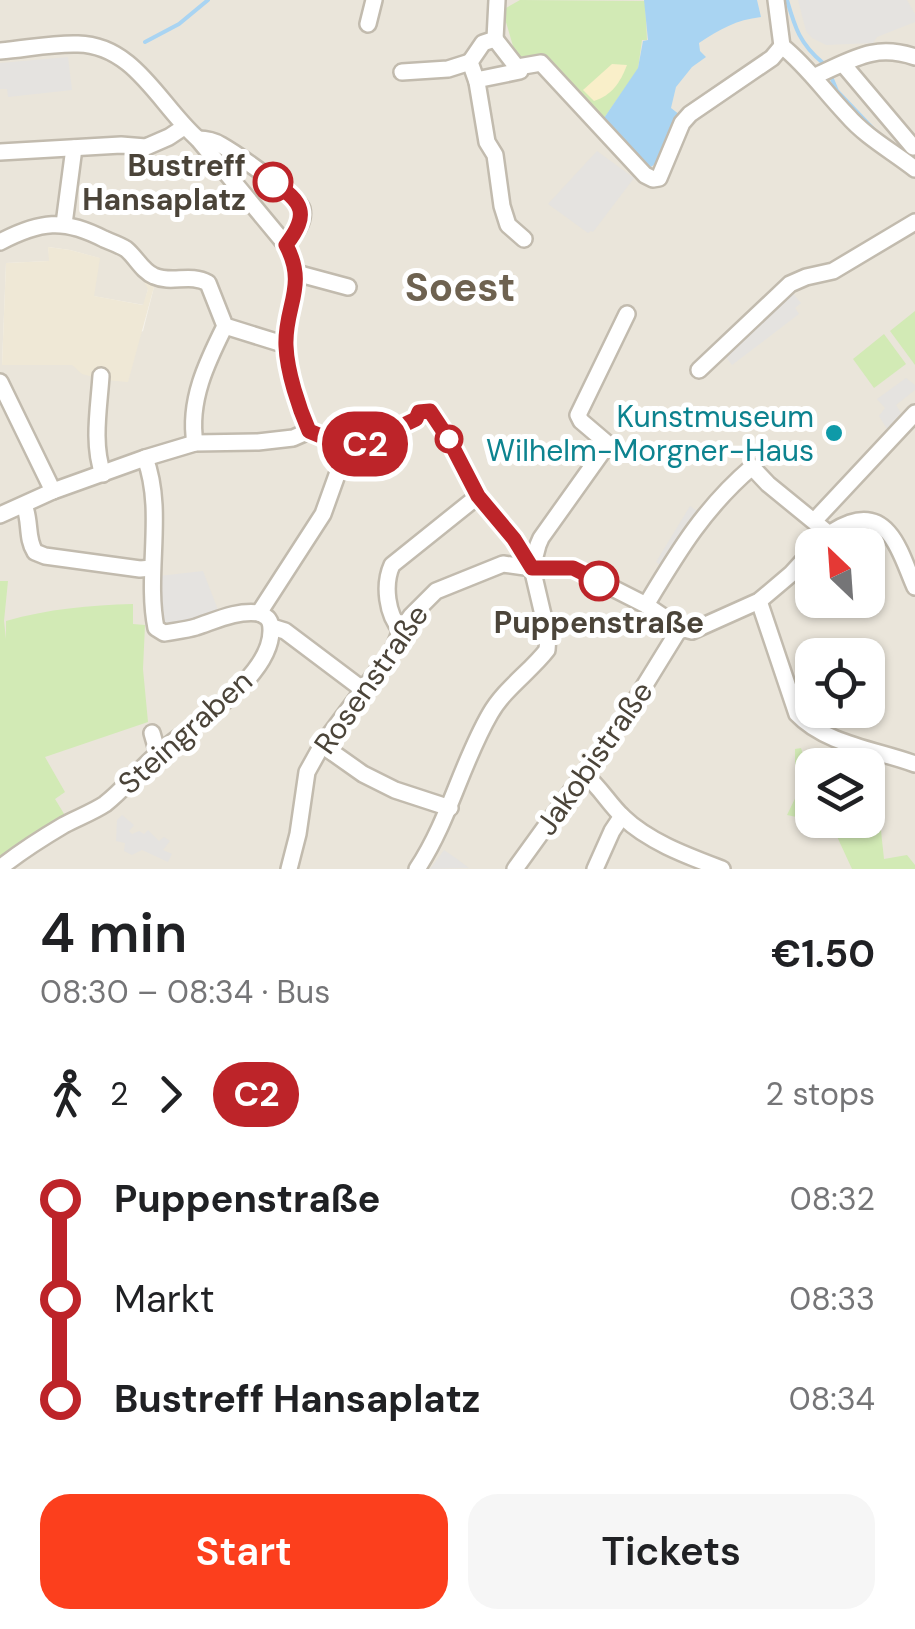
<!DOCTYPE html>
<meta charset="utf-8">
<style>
:root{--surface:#fff;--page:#f6f6f6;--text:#202124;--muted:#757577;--accent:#fc3f1d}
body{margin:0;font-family:"DM Sans",sans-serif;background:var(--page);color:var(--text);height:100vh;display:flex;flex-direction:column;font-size:38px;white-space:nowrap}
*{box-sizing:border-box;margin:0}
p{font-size:32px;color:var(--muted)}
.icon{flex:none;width:55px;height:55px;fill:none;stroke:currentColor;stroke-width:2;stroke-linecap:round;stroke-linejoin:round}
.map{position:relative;height:869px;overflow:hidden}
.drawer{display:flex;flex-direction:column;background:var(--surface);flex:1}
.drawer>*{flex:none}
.badge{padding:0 20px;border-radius:32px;font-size:35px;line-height:65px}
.needle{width:65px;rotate:335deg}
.controls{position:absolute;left:795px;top:528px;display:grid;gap:20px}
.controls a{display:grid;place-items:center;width:90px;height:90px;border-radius:20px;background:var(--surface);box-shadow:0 2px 8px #0004;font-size:50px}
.map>.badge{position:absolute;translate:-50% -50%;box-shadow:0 0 0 5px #fff}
.legs{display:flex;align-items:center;gap:15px;height:110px;padding:0 40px;font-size:32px}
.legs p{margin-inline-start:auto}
.overview{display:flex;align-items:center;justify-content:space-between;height:170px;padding:0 40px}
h1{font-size:55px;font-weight:600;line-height:75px}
.action{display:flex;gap:20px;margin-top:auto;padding:20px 40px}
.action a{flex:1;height:115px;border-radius:30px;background:var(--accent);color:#fff;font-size:40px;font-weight:600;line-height:115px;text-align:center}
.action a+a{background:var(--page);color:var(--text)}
ul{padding:0 40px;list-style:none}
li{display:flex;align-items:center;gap:35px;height:100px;font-size:38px}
li i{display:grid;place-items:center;width:15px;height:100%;margin:0 12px;background:currentColor}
li i::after{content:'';width:25px;height:25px;margin:-12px;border:8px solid;border-radius:50%;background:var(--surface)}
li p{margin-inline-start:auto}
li:first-child i{background:linear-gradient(#0000 50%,currentColor 0)}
li:last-child i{background:linear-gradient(currentColor 50%,#0000 0)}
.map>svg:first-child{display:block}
.residential{fill:#eae5da;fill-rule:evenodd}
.education{fill:#efe8d6}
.green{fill:#d2eab5}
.sand{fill:#f9efc9}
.parking{fill:#e5e3e0}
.water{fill:#a9d4f2}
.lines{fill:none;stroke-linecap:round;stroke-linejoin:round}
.stream{stroke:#a9d4f2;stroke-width:4}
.minor-casing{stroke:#c2bbae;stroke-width:20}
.minor{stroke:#fff;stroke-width:15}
.line-1-casing{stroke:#fff;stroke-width:22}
.line-1{stroke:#bd2429;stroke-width:15}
.stop-1-dot{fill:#fff;stroke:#bd2429;stroke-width:5}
.culture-dot{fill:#0f9aa8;stroke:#fff;stroke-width:4}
.labels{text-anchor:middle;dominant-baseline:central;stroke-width:10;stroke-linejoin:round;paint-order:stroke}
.stop-label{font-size:30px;font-weight:bold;fill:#4b4439;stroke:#fff;text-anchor:end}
.culture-label{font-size:30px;fill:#0d838f;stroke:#fff;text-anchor:end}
.street-label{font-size:30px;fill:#4b4439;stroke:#fff}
.district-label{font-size:40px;font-weight:bold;fill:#6e6250;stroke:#fff}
</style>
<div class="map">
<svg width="915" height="869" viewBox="0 0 915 869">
<rect width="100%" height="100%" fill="#f6f3ec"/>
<path class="residential" d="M 0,0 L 915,0 L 915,869 L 0,869 ZM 48,247 L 70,250 L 99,258 L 93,296 L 144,305 L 148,289 L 154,287 L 143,331 L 72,365 L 2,364 L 6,263 L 50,261 ZM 812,545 L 868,545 L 868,600 L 812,600 ZM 812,655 L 868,655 L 868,710 L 812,710 ZM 812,765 L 868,765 L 868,820 L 812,820 Z"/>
<path class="education" d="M 48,247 L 70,250 L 100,258 L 94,296 L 143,305 L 148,289 L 144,282 L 154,287 L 128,382 L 105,380 L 82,374 L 72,365 L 2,365 L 6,263 L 49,261 Z"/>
<g class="green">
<path d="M 520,0 L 645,1 L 647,40 L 642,40 L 638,69 L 600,124 L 541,56 L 518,63 L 503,12 L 506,8 Z"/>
<path d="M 915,311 L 915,365 L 890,331 Z"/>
<path d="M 884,334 L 906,364 L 874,388 L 853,359 Z"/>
<path d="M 0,581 L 8,581 L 4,621 L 6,639 L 6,621 C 48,609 90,605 133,604 L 133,624 L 145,625 L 143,669 L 148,722 L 45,757 L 65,792 L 55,799 L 66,817 L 0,861 Z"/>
<path d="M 801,748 L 812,783 L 812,820 L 868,820 L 868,807 L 879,812 L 884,859 L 907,855 L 915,865 L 915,869 L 852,869 L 834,830 L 806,819 L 787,815 L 803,782 L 795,764 L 795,749 Z"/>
</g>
<path class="sand" d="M 612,64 L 627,65 C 620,83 612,95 594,101 L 583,90 Z"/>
<g class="parking">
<path d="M 798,0 L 907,0 L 915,14 L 915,22 L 877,37 L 873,43 L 826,45 L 812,38 L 806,31 Z"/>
<path d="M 68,57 L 72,90 L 8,97 L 7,89 L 0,89 L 0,63 Z"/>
<path d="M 597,151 L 634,178 L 593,232 L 591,231 L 588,233 L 548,204 Z"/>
<path d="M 791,291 L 801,303 L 795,308 L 799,314 L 732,365 L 722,352 Z"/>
<path d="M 906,378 L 915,385 L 915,390 L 896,405 L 901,413 L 887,429 L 879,416 L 885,408 L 877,399 Z"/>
<path d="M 690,506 L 697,511 L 663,567 L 656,562 Z"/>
<path d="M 203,571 L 220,615 L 168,627 L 161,623 L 159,576 Z"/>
<path d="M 122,815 L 134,825 L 129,831 L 132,834 L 139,831 L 144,834 L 148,830 L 159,841 L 164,837 L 170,841 L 163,850 L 172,854 L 168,862 L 142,850 L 132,855 L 124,851 L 125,843 L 116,841 L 117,820 Z"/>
<path d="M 444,850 L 457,859 L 469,868 L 430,869 Z"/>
</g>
<path class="water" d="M 644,0 L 757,0 L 761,17 C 736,20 720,29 699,43 L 700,51 L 706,57 L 692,67 L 676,87 L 671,108 L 680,115 L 658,162 L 648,169 L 600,124 L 638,68 L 643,41 L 648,40 Z"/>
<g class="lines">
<g class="stream">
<path d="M 787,0 C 795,28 800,44 823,63"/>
<path d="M 145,42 L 179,24 L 208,0"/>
<path d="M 832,79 L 837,91 L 876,132"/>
</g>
<defs>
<g id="minor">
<path d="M 497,0 L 495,39 L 483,43 L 470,62 L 477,82 L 487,142 L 495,155 L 502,206 L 508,225 L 524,239"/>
<path d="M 776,0 L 782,46 C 808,67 824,91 847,115 C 866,137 892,151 915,169"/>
<path d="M 368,24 L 374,0"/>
<path d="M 0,51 C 26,49 52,43 78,44 C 135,45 160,106 198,139 L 286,245 C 309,286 284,307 286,346 C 287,372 299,408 309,431"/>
<path d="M 843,64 L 913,147"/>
<path d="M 518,67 L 541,63 L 645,175 L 653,179 L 659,178 L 682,123 L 690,114 L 772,58 L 782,46"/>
<path d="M 402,72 L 448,69 L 470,62"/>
<path d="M 815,76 C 852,60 874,43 915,57"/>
<path d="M 477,82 L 481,79 L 520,71 L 495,39"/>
<path d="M 198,139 C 206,139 213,140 221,145 C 235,153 298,196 302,209 C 305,222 294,235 286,245"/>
<path d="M 0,152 L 121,145 L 146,147 L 169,137 L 184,127"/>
<path d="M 64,224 L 74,148"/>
<path d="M 0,242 C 40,221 64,218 104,239 C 111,242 120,245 126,249 C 136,257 142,271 154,276 C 172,284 190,273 208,283 L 225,326 L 286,345"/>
<path d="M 296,273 L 348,287"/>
<path d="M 699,370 L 790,284 L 806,277 L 833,271 L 915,222"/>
<path d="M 101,376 C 99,407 92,444 103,474"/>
<path d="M 0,382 L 53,491"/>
<path d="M 195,443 C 188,401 207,362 225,326"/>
<path d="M 145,458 C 165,511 145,573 156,628 L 164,633 C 175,631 186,630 196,627 C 217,620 237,610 259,613"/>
<path d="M 24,505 C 31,521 26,538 35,552 L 45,556 L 140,569 L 152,568"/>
<path d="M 0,515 L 53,491 L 145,458 L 195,443 L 258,442 L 293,438 L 309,431 L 347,447 L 323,514 L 259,613"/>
<path d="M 815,520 L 915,413"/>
<path d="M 817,545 C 827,534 836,528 850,523 C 892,509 902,559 915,587"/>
<path d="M 759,601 L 797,714 C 825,744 877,750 915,764"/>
<path d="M 646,605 C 678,552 704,508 752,467 L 768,484 L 828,533"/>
<path d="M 272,627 L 285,631 L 362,689"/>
<path d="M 401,630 C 387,615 383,585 392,565 L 478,496"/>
<path d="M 152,733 L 158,754"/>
<path d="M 322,745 L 363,774 L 395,790 L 450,808"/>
<path d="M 585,775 C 600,787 609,804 623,817 C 649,842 688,856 722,869"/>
<path d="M 0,868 C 20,852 42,838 64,825 C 77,818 93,812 105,804 C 123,790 138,771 155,756 C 189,727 272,678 271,630 C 271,620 268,617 259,613"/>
<path d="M 289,869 L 298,834 L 307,772 L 322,745 L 393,650 L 401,630 L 411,616 L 436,591 L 503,564 L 532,568 L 573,568 L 646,605 L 680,628 L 692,631 L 759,601 L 791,574 L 812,551"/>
<path d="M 417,869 C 449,821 461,764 490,714 C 504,689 530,672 547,650 L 548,636 L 532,568 L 538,545 L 541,538 L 608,444 L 581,421 L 578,415 L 627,314"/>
<path d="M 515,869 L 627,714 L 680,628"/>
<path d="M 595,869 L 612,831 L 622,816"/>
</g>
</defs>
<use href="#minor" class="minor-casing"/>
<use href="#minor" class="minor"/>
</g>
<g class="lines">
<defs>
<path id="line-1" d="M 273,182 C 303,202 310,214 286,245 C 308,286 284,307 286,346 C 287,372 299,408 309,431 L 347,447 L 364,444 L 416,419 L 419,412 L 430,411 L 448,438 L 478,496 L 514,539 L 532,568 L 573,568 L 599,581"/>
</defs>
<use href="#line-1" class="line-1-casing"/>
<use href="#line-1" class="line-1"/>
</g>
<g class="stop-1-dot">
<circle cx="273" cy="182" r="18"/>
<circle cx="449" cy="439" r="12"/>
<circle cx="599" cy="581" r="18"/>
</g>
<circle class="culture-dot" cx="834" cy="433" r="10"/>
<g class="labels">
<g class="stop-label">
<text x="246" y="165">Bustreff<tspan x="246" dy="34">Hansaplatz</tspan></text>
<text x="599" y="622" text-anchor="middle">Puppenstraße</text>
</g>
<g class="culture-label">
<text x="814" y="416">Kunstmuseum<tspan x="814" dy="34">Wilhelm-Morgner-Haus</tspan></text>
</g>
<g class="street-label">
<text transform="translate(371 679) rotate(-55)">Rosenstraße</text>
<text transform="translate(185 732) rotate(-42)">Steingraben</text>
<text transform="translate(594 758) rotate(-55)">Jakobistraße</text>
</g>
<g class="district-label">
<text x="460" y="287">Soest</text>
</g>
</g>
</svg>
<div class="controls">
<a><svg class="needle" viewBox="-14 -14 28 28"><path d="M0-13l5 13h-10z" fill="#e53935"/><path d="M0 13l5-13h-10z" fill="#757577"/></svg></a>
<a><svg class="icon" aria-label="locate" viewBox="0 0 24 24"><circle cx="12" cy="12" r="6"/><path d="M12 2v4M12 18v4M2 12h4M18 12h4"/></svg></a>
<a><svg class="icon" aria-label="layers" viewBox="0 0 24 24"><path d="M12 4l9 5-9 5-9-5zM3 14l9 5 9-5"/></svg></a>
</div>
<b class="badge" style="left:365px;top:444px;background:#bd2429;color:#fff">C2</b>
</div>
<section class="drawer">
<div class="overview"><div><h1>4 min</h1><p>08:30 – 08:34 · Bus</p></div><b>€1.50</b></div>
<div class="legs"><svg class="icon" aria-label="walk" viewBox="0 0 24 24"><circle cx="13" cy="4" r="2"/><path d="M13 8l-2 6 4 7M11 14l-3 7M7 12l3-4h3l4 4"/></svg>2<svg class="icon" aria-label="forward" viewBox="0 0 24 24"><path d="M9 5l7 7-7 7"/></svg><b class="badge" style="background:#bd2429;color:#fff">C2</b><p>2 stops</p></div>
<ul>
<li><i style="color:#bd2429"></i><b>Puppenstraße</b><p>08:32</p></li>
<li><i style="color:#bd2429"></i><span>Markt</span><p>08:33</p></li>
<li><i style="color:#bd2429"></i><b>Bustreff Hansaplatz</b><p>08:34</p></li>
</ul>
<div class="action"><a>Start</a><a>Tickets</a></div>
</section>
